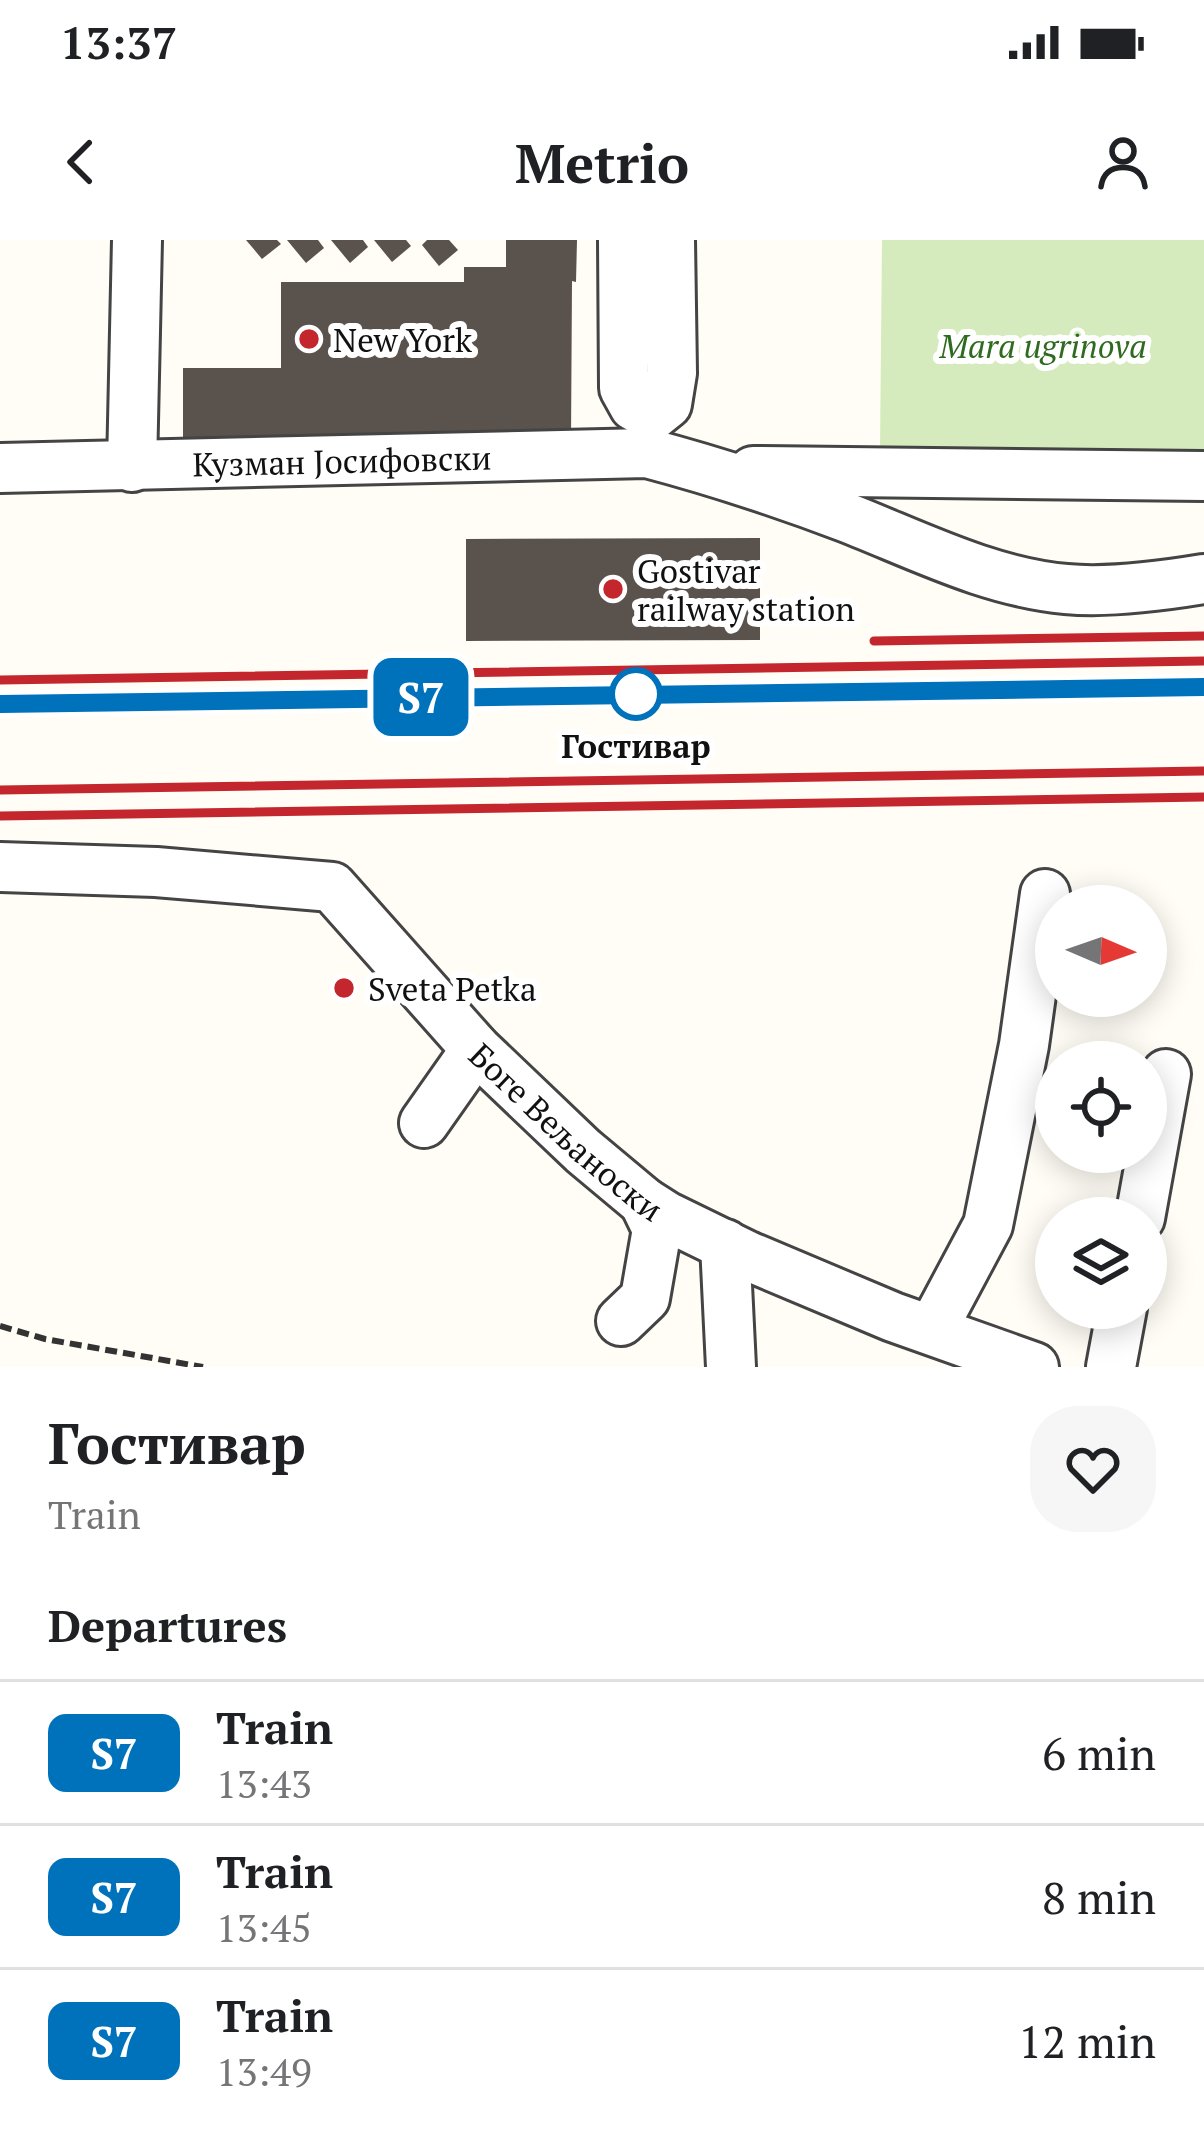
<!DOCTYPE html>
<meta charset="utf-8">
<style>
:root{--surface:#fff;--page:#f6f6f6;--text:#202124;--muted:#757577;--line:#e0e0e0}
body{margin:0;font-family:"PT Serif",serif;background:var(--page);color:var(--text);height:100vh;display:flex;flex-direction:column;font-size:45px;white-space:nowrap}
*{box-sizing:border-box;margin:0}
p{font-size:39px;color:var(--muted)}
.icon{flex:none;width:66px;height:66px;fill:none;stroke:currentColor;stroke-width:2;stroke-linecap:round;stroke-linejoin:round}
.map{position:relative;height:1127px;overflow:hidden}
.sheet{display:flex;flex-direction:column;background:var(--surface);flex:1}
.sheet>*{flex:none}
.badge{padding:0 24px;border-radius:18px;font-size:42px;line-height:78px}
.needle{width:78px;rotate:92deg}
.buttons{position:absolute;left:1035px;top:645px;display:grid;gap:24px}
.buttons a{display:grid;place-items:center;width:132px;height:132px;border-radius:50%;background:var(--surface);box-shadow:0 6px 30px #0003;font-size:60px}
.map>.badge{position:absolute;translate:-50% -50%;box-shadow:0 0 0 6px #fff}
h2{padding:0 48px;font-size:45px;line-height:108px}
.round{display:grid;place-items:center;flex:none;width:126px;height:126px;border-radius:48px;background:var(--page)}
.headline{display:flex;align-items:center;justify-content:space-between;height:204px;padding:0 48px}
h1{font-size:57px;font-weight:700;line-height:90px}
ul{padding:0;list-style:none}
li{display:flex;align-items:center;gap:36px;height:144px;padding:0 48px;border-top:3px solid var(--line)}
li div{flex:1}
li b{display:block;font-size:45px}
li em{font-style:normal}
li .badge{min-width:132px;font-weight:700;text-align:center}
.status{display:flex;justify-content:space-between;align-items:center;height:84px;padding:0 60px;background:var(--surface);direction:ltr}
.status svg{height:33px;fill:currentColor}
header{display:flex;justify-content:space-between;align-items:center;height:156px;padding:0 48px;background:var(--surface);font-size:54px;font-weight:700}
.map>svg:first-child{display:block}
.green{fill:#d5ebbd}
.building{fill:#5a524d}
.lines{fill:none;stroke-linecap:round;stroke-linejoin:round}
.minor-casing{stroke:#444;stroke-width:54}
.path{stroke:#333;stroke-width:6;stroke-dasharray:12 6;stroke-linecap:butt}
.minor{stroke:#fff;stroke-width:48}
.rail{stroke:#c4262e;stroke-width:9}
.line-casing{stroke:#fff;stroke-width:27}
.line{stroke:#0072bc;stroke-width:18}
.poi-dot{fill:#c4262e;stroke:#fff;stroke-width:4.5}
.stop-dot{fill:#fff;stroke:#0072bc;stroke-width:6}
.labels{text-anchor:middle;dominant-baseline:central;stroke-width:12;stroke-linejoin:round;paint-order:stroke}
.poi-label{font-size:33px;fill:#111;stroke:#fff;text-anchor:start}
.park-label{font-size:33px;font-style:italic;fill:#2f6b1f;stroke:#fff}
.street-label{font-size:33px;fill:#111;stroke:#fff}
.stop-label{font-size:33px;font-weight:bold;fill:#111;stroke:#fff}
</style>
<div class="status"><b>13:37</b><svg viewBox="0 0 49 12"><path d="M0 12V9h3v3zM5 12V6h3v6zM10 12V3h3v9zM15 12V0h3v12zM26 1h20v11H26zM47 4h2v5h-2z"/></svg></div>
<header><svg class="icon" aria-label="back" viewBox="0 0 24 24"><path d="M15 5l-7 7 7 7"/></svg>Metrio<svg class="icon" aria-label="person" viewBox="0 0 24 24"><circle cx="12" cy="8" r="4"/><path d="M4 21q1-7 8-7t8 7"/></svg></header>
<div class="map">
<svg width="1204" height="1127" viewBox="0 0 1204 1127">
<rect width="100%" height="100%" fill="#fffdf5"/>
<path class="green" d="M 882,0 L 1204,0 L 1204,213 L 880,211 Z"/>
<g class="building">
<path d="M 246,0 L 277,0 L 281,4 L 262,19 Z"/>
<path d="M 287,0 L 318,0 L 324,8 L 306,23 Z"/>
<path d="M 331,0 L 363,0 L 368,7 L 350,23 Z"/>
<path d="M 374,0 L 406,0 L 411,6 L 392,22 Z"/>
<path d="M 427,0 L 449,0 L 458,10 L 439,26 L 422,5 Z"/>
<path d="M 506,0 L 577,0 L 576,42 L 572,41 L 571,199 L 183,197 L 183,128 L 281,128 L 281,42 L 464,42 L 464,27 L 506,27 Z"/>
<path d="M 760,298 L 760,400 L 466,401 L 466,299 Z"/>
</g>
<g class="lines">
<defs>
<g id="minor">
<path d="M 623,0 L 624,148 L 634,166 L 652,176 L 667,164 L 672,133 L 670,0"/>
<path d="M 132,227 L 137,0"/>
<path id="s1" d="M 0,228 L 647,213 C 715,231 782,253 848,278 C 919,306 989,342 1066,349 C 1108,353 1162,346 1204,339"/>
<path d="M 753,231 L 1204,236"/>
<path id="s2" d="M 0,627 L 156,632 L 332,647 L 476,809 L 583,911 L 644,962 L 666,976 L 748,1016 L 893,1077 L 1034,1127"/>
<path d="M 424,883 L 476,809"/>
<path d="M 1140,978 L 1166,834"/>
<path d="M 725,1004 L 731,1127"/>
<path d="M 621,1081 L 645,1058 L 657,989 L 644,962"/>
<path d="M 932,1090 L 988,985 L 1024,805 L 1045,654"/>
<path d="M 1111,1127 L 1122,1068"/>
</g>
</defs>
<use href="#minor" class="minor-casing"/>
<path class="path" d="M 0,1086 L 45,1099 L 203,1127"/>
<use href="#minor" class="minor"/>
<g class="rail">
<path d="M 874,401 L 1204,396"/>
<path d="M 0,440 L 1204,421"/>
<path d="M 0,464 L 1204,447"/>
<path d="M 0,550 L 1204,531"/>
<path d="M 0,576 L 1204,557"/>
</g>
</g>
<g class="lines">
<defs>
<path id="line" d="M 0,464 L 1204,447"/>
</defs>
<use href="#line" class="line-casing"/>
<use href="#line" class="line"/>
</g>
<g class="poi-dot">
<circle cx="309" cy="99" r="12"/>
<circle cx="613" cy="349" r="12"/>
<circle cx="344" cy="748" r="12"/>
</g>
<circle class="stop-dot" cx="636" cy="454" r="24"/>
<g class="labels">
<g class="poi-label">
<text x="333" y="99">New York</text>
<text x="637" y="330">Gostivar<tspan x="637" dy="38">railway station</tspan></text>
<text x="368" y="748">Sveta Petka</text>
</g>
<g class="park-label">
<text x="1043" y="105">Mara ugrinova</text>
</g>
<g class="street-label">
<text stroke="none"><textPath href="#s1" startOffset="342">Кузман Јосифовски</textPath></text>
<text stroke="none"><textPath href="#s2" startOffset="672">Боге Вељаноски</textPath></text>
</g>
<g class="stop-label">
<text x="636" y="505">Гостивар</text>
</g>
</g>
</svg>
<div class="buttons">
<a><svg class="needle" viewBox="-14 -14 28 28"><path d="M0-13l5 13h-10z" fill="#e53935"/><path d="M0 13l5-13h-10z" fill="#757577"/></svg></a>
<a><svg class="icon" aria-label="locate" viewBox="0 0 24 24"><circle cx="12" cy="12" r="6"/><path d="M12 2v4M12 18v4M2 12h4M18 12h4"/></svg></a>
<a><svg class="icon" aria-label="layers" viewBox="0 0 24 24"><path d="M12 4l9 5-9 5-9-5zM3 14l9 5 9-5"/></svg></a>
</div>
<b class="badge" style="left:421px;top:457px;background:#0072bc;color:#fff">S7</b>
</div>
<section class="sheet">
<div class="headline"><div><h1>Гостивар</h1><p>Train</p></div><a class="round"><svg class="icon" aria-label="heart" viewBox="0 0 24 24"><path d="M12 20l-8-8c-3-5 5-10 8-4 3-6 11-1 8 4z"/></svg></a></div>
<h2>Departures</h2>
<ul>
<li><span class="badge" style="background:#0072bc;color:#fff">S7</span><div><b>Train</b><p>13:43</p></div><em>6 min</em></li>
<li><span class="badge" style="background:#0072bc;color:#fff">S7</span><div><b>Train</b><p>13:45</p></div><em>8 min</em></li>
<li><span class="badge" style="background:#0072bc;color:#fff">S7</span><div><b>Train</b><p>13:49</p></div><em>12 min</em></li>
</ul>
</section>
